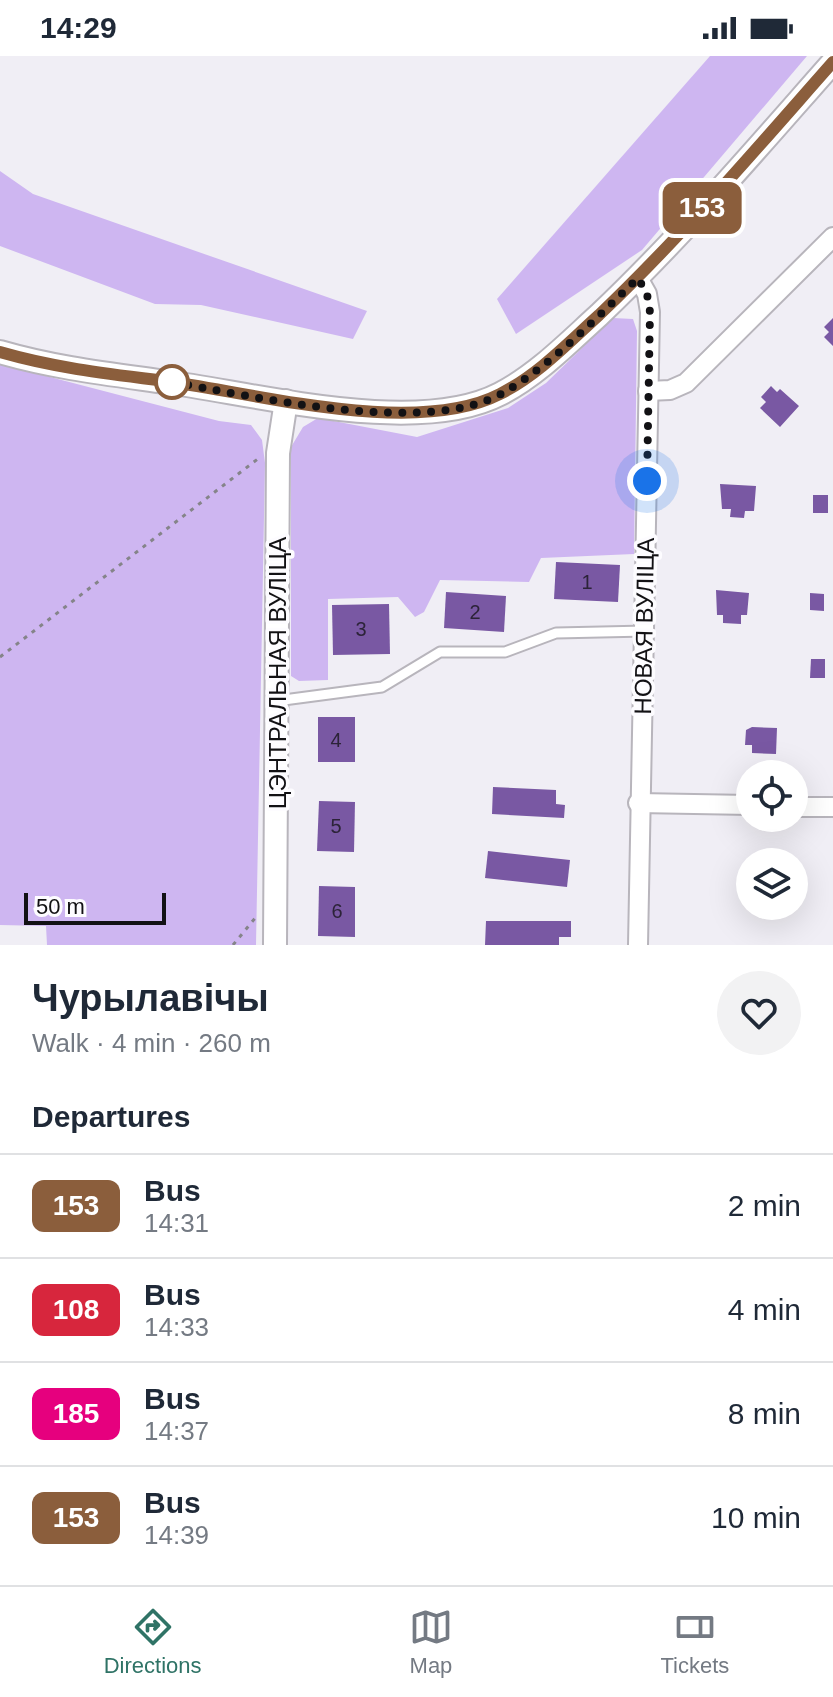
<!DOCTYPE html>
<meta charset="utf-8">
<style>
:root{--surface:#fff;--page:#f2f2f3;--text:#1f2937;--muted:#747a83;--line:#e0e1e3;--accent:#2f7366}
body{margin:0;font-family:Arial,sans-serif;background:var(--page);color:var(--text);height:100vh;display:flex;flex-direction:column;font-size:30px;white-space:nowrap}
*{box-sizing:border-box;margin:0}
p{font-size:26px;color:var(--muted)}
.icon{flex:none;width:44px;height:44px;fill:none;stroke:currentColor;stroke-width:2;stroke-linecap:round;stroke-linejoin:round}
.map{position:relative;height:889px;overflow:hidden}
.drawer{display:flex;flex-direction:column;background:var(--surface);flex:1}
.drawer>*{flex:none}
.badge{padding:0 16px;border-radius:12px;font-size:28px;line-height:52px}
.tools{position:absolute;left:736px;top:704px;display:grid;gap:16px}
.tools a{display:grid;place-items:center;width:72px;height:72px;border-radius:50%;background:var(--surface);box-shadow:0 8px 32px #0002;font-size:40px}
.scale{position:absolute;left:24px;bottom:20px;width:142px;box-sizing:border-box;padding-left:8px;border:4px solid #121114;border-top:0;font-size:22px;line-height:28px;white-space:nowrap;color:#121114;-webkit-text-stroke:6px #fdfcff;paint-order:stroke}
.you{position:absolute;width:40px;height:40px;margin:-20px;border:6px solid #fff;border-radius:50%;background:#1a73e8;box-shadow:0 0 0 12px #1a73e833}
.map>.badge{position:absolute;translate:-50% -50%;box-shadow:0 0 0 4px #fff}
h2{padding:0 32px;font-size:30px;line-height:72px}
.round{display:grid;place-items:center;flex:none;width:84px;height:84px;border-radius:42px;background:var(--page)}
.overview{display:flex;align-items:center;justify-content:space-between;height:136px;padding:0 32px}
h1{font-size:38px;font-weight:800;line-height:60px}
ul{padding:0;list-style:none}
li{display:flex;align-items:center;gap:24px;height:104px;padding:0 32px;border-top:2px solid var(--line)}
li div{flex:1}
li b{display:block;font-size:30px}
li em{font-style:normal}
li .badge{min-width:88px;font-weight:700;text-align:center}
.status{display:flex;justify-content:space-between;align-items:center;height:56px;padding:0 40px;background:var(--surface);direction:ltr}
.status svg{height:22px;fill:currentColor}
.menu{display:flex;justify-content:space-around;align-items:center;height:112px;border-top:2px solid var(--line);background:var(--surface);font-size:22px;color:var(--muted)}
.menu a{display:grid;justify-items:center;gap:4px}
.menu .current{color:var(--accent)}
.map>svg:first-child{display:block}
.green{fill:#ceb6f1}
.building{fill:#7958a3}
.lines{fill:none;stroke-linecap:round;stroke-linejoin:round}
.service-casing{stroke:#b8b5bc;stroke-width:13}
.minor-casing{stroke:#b8b5bc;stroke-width:22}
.tertiary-casing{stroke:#b8b5bc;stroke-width:26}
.path{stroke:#858489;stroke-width:3;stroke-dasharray:4 6;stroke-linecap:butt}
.service{stroke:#fff;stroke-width:9}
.minor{stroke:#fff;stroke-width:18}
.tertiary{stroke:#fff;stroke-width:22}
.line-casing{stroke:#fff;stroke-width:18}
.line{stroke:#8b5e3c;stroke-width:12}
.walk{stroke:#121114;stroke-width:8;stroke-dasharray:0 14.4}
.stop-dot{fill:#fff;stroke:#8b5e3c;stroke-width:4}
.labels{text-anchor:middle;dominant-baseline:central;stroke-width:7;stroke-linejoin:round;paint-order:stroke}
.number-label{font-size:20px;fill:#2c2338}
.street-label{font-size:24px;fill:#121114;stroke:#fdfcff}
</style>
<div class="status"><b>14:29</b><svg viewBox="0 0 49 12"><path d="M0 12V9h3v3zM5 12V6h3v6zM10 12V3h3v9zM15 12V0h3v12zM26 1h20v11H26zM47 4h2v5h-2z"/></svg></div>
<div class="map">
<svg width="833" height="889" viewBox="0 0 833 889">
<rect width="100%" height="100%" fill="#f0eef5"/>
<g class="green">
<path d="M 710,0 L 807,0 L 642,194 L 516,278 L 497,243 Z"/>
<path d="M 0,115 L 33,138 L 367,255 L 353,283 L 201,249 L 155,248 L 0,190 Z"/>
<path d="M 613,262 L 633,263 L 637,275 L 634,498 L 541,502 L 529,526 L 440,524 L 424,556 L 415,561 L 398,541 L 328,543 L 328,624 L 299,625 L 291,620 L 291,391 L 303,371 L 318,362 L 417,381 L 508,352 L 546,327 Z"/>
<path d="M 0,308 L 219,365 L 251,369 L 262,384 L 265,407 L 256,889 L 47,889 L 46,870 L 0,869 Z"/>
</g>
<g class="building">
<path d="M 833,262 L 833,290 L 824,281 L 829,276 L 824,271 Z"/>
<path d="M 771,330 L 777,336 L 780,333 L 799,350 L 780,371 L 760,352 L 766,346 L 761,341 Z"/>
<path d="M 720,428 L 756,430 L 754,455 L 745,455 L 744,462 L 730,461 L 731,453 L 722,453 Z"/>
<rect x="813" y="439" width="15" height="18"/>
<path d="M 556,506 L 620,509 L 618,546 L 554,543 Z"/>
<path d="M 716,534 L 749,537 L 747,559 L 741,559 L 741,568 L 723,567 L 723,559 L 717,559 Z"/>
<path d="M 446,536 L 506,540 L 504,576 L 444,572 Z"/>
<path d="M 810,537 L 824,538 L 824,555 L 810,554 Z"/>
<path d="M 389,548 L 390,598 L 333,599 L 332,549 Z"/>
<path d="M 811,603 L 825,603 L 825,622 L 810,622 Z"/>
<rect x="318" y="661" width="37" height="45"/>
<path d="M 752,671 L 777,672 L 776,698 L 752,697 L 752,689 L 745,689 L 746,674 Z"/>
<path d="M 493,731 L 556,734 L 556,748 L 565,749 L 564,762 L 492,758 Z"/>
<path d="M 319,745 L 355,746 L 354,796 L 317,795 Z"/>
<path d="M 488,795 L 570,804 L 567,831 L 485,822 Z"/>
<path d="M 319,830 L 355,831 L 355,881 L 318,880 Z"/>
<path d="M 486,865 L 571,865 L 571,881 L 559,881 L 559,889 L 485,889 Z"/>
</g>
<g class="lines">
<defs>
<path id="service" d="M 276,645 L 382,631 L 440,596 L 505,596 L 556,577 L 646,575"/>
<g id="minor">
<path d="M 638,222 L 647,238 L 650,256 L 638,889"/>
<path d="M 648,335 L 670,334 L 686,327 L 833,181"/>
<path d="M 638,747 L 750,749"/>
<path d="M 794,751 L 833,751"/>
</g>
<g id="tertiary">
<path d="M 0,296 C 55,312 109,318 166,326 C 257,338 417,381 500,338 C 537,319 568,287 599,259 C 682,180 757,92 833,6"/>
<path d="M 275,889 L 278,397 L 286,345"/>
</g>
</defs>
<use href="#service" class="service-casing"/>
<use href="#minor" class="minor-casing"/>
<use href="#tertiary" class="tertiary-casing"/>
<g class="path">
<path d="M 0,601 L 259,402"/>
<path d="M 233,889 L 256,861"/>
</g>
<use href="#service" class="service"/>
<use href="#minor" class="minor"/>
<use href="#tertiary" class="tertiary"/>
</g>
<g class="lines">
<defs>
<path id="line" d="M 0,296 C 55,312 109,318 166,325 C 258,338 416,381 500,338 C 538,319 568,287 599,259 C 682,180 757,92 833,6"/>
</defs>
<use href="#line" class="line-casing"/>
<use href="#line" class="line"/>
<path class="walk" d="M 172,326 L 166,325 C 252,340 426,381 503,337 C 554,307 595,263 638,222 L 647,238 L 650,256 L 647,425"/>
</g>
<circle class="stop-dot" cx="172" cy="326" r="16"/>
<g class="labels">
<g class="number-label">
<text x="587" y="526">1</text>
<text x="475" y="556">2</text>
<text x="361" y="573">3</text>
<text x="336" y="684">4</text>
<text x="336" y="770">5</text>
<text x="337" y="855">6</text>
</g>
<g class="street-label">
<text transform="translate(644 570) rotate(-89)">НОВАЯ ВУЛІЦА</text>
<text transform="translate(277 617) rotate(-90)">ЦЭНТРАЛЬНАЯ ВУЛІЦА</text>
</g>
</g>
</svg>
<div class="tools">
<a><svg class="icon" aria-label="locate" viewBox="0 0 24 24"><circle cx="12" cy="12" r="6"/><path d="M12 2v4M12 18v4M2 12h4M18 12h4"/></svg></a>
<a><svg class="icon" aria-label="layers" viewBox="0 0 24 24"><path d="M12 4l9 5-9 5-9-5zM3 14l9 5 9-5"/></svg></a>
</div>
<div class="scale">50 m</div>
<div class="you" style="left:647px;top:425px"></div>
<b class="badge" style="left:702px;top:152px;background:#8b5e3c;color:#fff">153</b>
</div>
<section class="drawer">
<div class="overview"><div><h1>Чурылавічы</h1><p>Walk · 4 min · 260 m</p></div><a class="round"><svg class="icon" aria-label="heart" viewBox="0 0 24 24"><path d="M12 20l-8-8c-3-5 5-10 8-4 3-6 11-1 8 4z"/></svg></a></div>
<h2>Departures</h2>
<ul>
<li><span class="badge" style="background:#8b5e3c;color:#fff">153</span><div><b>Bus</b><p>14:31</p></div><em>2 min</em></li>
<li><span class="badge" style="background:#d7263d;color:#fff">108</span><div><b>Bus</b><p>14:33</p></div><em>4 min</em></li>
<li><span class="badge" style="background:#e6007e;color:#fff">185</span><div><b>Bus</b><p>14:37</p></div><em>8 min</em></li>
<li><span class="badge" style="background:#8b5e3c;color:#fff">153</span><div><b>Bus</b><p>14:39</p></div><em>10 min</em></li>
</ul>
</section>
<nav class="menu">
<a class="current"><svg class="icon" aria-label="directions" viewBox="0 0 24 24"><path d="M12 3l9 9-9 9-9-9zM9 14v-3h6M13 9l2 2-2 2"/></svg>Directions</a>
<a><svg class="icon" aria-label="map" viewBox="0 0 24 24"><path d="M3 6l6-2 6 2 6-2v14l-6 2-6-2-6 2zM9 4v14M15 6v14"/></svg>Map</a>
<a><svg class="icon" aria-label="tickets" viewBox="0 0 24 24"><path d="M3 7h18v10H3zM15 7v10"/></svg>Tickets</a>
</nav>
